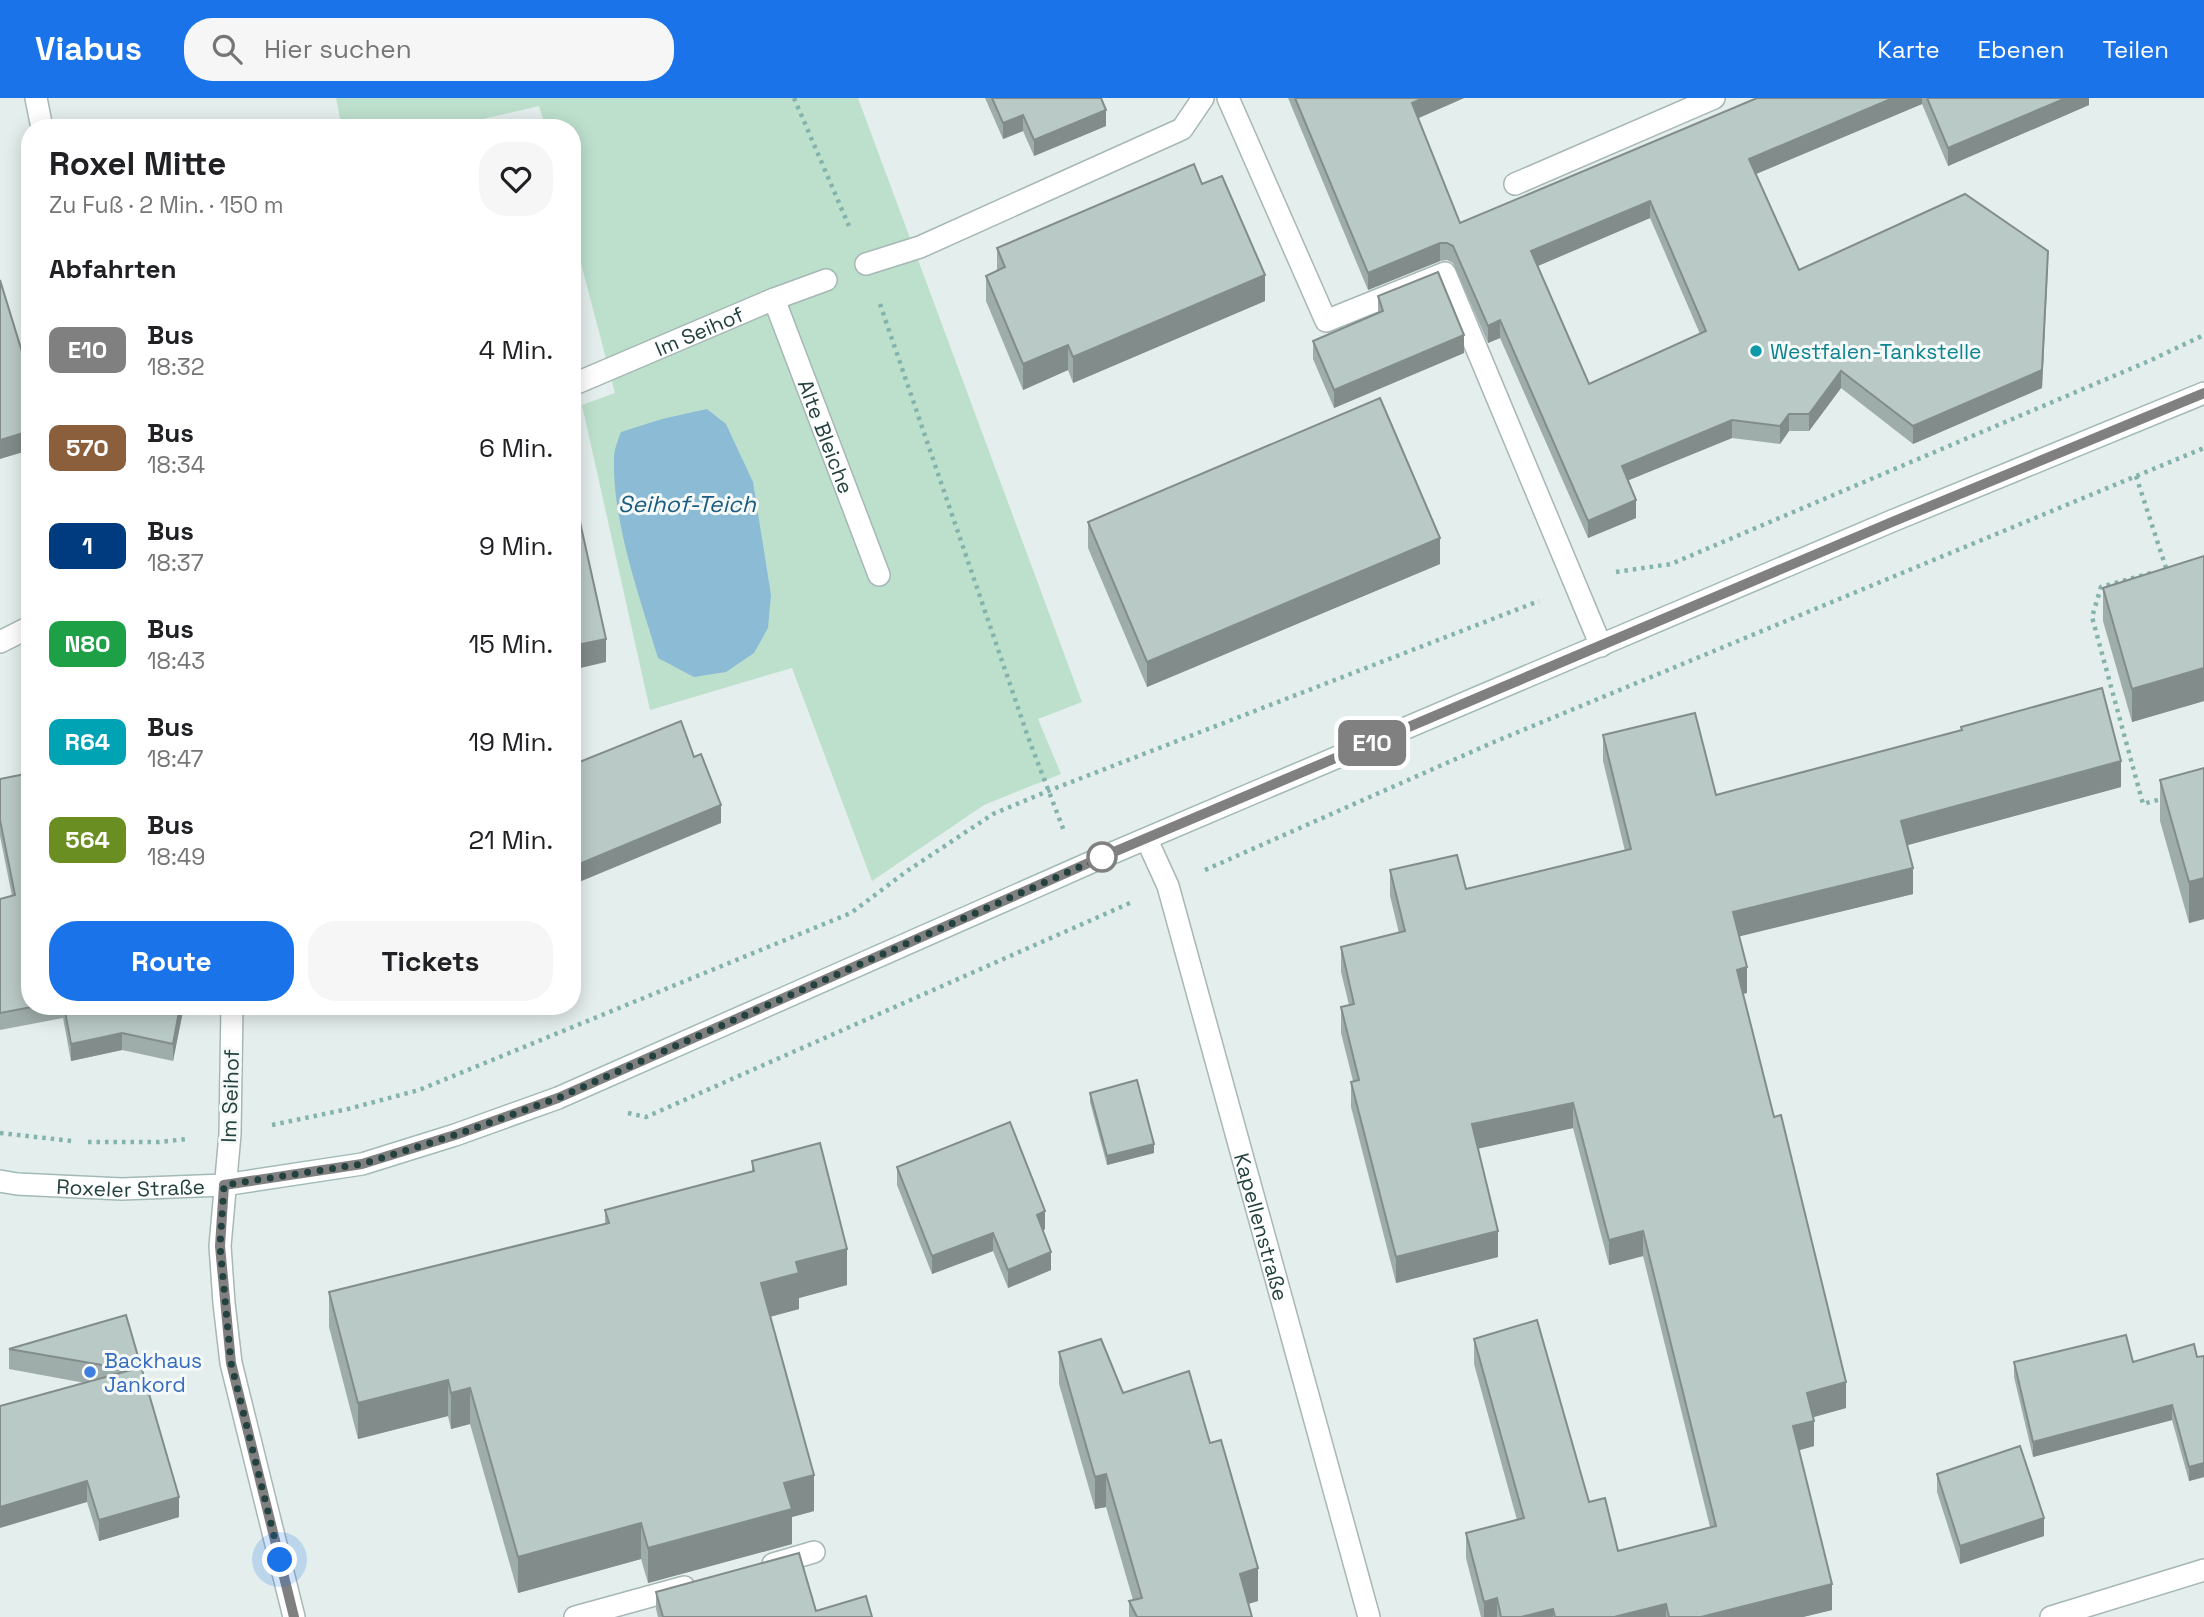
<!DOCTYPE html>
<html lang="de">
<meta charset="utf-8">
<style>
:root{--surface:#fff;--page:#f6f6f6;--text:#202124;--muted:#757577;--accent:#1a73e8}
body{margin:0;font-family:"Space Grotesk",sans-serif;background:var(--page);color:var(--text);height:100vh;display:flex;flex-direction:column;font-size:26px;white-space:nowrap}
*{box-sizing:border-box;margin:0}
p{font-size:23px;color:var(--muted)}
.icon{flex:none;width:38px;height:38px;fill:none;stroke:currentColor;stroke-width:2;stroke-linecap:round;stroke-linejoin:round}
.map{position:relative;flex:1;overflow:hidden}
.drawer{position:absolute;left:21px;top:21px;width:560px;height:896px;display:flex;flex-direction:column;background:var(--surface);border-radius:28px;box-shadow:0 4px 18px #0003}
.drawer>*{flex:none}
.badge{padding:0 14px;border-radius:10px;font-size:24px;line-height:46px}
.you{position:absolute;width:35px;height:35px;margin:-18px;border:5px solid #fff;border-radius:50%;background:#1a73e8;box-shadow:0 0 0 10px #1a73e833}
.map>.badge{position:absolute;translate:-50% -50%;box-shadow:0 0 0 4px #fff}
h2{padding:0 28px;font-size:26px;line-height:63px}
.round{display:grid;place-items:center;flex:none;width:74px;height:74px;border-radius:28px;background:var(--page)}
.head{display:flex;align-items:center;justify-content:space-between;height:119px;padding:0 28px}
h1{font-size:33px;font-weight:600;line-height:52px}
.button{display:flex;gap:14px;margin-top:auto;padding:14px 28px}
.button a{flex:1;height:80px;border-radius:28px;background:var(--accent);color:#fff;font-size:28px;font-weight:600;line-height:80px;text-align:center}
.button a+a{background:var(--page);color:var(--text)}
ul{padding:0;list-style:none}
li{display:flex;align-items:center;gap:21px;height:98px;padding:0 28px}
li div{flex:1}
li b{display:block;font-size:26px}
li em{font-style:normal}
li .badge{min-width:77px;font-weight:700;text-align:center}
header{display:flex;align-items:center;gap:42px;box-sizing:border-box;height:98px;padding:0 35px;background:var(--accent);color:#fff}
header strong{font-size:33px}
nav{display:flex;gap:38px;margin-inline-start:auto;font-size:24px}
.search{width:490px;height:63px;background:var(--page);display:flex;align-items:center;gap:18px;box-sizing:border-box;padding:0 24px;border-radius:28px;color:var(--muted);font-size:26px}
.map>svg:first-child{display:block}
.green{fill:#bde0cd}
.water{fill:#8bbbd5}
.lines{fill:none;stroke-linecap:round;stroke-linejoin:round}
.lane-casing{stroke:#a6b7b5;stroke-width:24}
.street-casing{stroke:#a6b7b5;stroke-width:24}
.secondary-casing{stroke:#a2bab7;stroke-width:24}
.path{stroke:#84b3ad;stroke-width:4.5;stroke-dasharray:3.5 5;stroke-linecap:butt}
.lane{stroke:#fff;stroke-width:21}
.street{stroke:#fff;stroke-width:21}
.secondary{stroke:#fff;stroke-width:21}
.wall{fill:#9fadaa;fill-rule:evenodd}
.shaded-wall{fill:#828d8b}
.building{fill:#b9c9c6;stroke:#828d8b;stroke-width:2;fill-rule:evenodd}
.line-casing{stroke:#fff;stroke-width:16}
.line{stroke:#808080;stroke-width:10}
.walk{stroke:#23413f;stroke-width:7;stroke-dasharray:0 12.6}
.culture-dot{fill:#0f9aa8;stroke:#f5faf9;stroke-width:2.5}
.stop-dot{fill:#fff;stroke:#808080;stroke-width:3.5}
.shop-dot{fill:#3f7fe0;stroke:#f5faf9;stroke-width:2.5}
.labels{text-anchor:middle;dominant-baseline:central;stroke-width:6;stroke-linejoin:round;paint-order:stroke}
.street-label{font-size:21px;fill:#23413f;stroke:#f5faf9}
.culture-label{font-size:21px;fill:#0d838f;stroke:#f5faf9;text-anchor:start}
.shop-label{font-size:21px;fill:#366cbe;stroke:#f5faf9;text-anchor:start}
.water-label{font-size:23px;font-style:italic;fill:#1a5b80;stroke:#f5faf9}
</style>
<header>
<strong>Viabus</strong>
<div class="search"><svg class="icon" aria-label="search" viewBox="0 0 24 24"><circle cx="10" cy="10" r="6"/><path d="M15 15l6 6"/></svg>Hier suchen</div>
<nav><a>Karte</a><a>Ebenen</a><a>Teilen</a></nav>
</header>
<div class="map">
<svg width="2204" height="1519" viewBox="0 0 2204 1519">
<rect width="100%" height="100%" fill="#e4eeec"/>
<path class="green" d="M 336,0 L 858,0 L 1082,604 L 1038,621 L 1061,676 L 984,707 L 872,783 L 792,570 L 650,612 L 582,307 L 615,295 L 572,131 L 572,30 L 546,30 L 539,8 L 444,30 L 342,30 Z"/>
<path class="water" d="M 707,311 L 726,326 L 753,384 L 771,497 L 768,530 L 754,555 L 726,574 L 694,579 L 658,560 C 640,500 612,423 614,360 C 614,352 618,342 621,334 L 662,321 Z"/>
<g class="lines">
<defs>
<g id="lane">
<path d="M 1228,0 L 1326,223 L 1445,175 L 1601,548"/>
<path d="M 866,166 L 920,149 L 1182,31 L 1203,0"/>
<path id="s1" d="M 774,201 L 879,477"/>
<path id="s2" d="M 572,287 L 774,201 L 826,182"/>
<path d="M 0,544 L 30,529"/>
<path d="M 773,1466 L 814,1454"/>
<path d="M 575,1519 L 684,1489"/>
</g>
<g id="street">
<path d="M 36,0 L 42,30"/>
<path d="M 1515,86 L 1714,0"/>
<path id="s3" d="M 1147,742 L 1168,788 L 1369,1519"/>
<path d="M 232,908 L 230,1036 L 220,1148 L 224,1205 L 231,1265 L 294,1519"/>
<path d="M 2051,1519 L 2204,1472"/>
</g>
<g id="secondary">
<path id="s4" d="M 0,1083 L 17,1086 L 122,1091 L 224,1087 L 362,1066 L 455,1037 L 558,1000 L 1103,759 L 1892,423 L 2204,295"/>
</g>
</defs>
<use href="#lane" class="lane-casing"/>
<use href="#street" class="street-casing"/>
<use href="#secondary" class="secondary-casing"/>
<g class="path">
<path d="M 794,0 L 849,128"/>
<path d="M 880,206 L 1028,639 L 1064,733"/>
<path d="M 2136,378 L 2166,470 L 2163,471"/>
<path d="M 1616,474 L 1671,466 L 2149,263 L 2204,237"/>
<path d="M 2151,475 L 2101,489 L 2092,519 L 2143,706 L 2165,700"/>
<path d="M 1205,772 L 1494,644 L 2204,350"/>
<path d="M 628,1015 L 646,1019 L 1130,805"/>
<path d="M 272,1027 L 348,1011 L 419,992 L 851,815 L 907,773 L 993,716 L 1048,693 L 1539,503"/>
<path d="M 0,1035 L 72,1043"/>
<path d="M 88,1044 L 159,1044 L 187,1041"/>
</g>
<use href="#lane" class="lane"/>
<use href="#street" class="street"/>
<use href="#secondary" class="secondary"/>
</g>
<g class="wall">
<path d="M 985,0 L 1101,0 L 1106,28 L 1034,58 L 1023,33 L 1003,41 Z"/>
<path d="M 1288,0 L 1464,0 L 1418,20 L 1460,125 L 1757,0 L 2089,0 L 2089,7 L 1948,68 L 1922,6 L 1755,76 L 1799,172 L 2048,170 L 2042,290 L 1913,346 L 1841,290 L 1809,333 L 1789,333 L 1780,346 L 1732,340 L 1628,382 L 1636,420 L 1588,440 L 1500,240 L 1488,245 L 1453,165 L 1447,162 L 1440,163 L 1368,192 ZM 1650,120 L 1700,236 L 1589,286 L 1537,168 Z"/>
<path d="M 1202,86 L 1265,203 L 1073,285 L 1068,272 L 1023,292 L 986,203 L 986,178 L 997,173 L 997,150 Z"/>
<path d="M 1378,198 L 1464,255 L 1334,310 L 1313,261 L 1313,243 L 1378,215 Z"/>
<path d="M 1088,424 L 1440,466 L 1147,589 L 1088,450 Z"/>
<path d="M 2204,458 L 2204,603 L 2132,624 L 2103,523 L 2103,490 Z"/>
<path d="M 1961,629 L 2121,689 L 1907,747 L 1913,796 L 1739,838 L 1747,895 L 1743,896 L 1846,1310 L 1813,1319 L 1814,1348 L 1799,1352 L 1832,1512 L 1803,1519 L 1481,1519 L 1466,1460 L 1466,1435 L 1517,1422 L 1474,1266 L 1474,1241 L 1589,1404 L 1618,1453 L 1710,1429 L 1643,1158 L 1609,1167 L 1573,1030 L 1478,1050 L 1498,1159 L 1396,1185 L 1351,1009 L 1351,984 L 1353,983 L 1341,935 L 1341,909 L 1349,907 L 1341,874 L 1341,849 L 1399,835 L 1390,798 L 1390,772 L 1466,791 L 1625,753 L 1603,663 L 1603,637 L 1716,697 L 1961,633 Z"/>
<path d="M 2204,670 L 2204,821 L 2189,825 L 2160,723 L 2160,682 Z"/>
<path d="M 0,681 L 30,908 L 184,908 L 173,963 L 122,952 L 71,963 L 63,920 L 0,932 L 0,801 L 12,798 L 0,738 Z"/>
<path d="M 1090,995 L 1154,1055 L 1107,1067 L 1090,1004 Z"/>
<path d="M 752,1063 L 847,1187 L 799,1200 L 799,1211 L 770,1219 L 814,1413 L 792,1419 L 792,1446 L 648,1485 L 641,1461 L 518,1495 L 470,1326 L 451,1331 L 448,1318 L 358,1341 L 329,1229 L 329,1194 L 605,1126 L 605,1112 L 752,1074 Z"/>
<path d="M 897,1069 L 1045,1131 L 1043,1133 L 1051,1172 L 1008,1190 L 993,1153 L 932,1176 L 897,1087 Z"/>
<path d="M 126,1217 L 179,1419 L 99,1443 L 87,1404 L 85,1285 L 9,1271 L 9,1251 Z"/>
<path d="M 1059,1254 L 1123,1295 L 1258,1503 L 1248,1506 L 1252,1519 L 1129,1519 L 1129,1503 L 1133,1502 L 1106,1409 L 1095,1411 L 1059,1286 Z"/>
<path d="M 2204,1258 L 2204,1379 L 2189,1383 L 2172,1322 L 2033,1359 L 2014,1279 L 2014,1264 L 2133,1264 L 2197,1259 Z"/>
<path d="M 1937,1376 L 2044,1438 L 1960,1466 L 1937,1394 Z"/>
<path d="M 656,1494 L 816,1513 L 872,1519 L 658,1519 L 656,1511 Z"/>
</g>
<g class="shaded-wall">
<path d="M 1423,0 L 1464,0 L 1412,23 L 1412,5 Z"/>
<path d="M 1893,0 L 1922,0 L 1922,6 L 1749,79 L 1749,61 Z"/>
<path d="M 2066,0 L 2089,0 L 2089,7 L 1948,68 L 1948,50 Z"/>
<path d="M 1106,12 L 1106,28 L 1034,58 L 1034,42 Z"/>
<path d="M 1023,17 L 1023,33 L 1003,41 L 1003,25 Z"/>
<path d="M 1650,103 L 1650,120 L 1531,171 L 1531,153 Z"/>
<path d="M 1440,145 L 1440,163 L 1368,192 L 1368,175 Z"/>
<path d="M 2048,153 L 2042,290 L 1913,346 L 1913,328 Z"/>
<path d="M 1265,177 L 1265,203 L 1073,285 L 1073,259 Z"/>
<path d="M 1500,222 L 1500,240 L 1488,245 L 1488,228 Z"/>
<path d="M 1464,237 L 1464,255 L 1334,310 L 1334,292 Z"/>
<path d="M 1068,247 L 1068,272 L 1023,292 L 1023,266 Z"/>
<path d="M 1841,273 L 1841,290 L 1809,333 L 1809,316 Z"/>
<path d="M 1789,316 L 1789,333 L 1780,346 L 1780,328 Z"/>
<path d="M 1732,322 L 1732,340 L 1622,385 L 1622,368 Z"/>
<path d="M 30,333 L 30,352 L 0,361 L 0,342 Z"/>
<path d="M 1636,402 L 1636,420 L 1588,440 L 1588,423 Z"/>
<path d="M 1440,440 L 1440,466 L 1147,589 L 1147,564 Z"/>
<path d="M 606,541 L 606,564 L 572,572 L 572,548 Z"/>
<path d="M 2204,570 L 2204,603 L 2132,624 L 2132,591 Z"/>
<path d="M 2121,663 L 2121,689 L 1901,749 L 1901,723 Z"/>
<path d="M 721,707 L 721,725 L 572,787 L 572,769 Z"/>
<path d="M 1913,770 L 1913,796 L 1733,840 L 1733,814 Z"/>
<path d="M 2204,780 L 2204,821 L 2189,825 L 2189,784 Z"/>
<path d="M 1747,869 L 1747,895 L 1737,897 L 1737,872 Z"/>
<path d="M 180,908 L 184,908 L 173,963 L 173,946 Z"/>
<path d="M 122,935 L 122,952 L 71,963 L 71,946 Z"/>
<path d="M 1573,1005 L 1573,1030 L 1472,1052 L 1472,1026 Z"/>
<path d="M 1154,1046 L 1154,1055 L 1107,1067 L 1107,1058 Z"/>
<path d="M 1045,1113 L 1045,1131 L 1037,1135 L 1037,1117 Z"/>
<path d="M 1498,1133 L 1498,1159 L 1396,1185 L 1396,1159 Z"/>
<path d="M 1643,1133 L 1643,1158 L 1609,1167 L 1609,1142 Z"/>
<path d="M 993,1135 L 993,1153 L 932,1176 L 932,1158 Z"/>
<path d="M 847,1151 L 847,1187 L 799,1200 L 799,1211 L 761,1221 L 761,1185 L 796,1164 Z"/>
<path d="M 1051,1154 L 1051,1172 L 1008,1190 L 1008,1172 Z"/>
<path d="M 448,1282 L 448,1318 L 358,1341 L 358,1305 Z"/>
<path d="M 1846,1284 L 1846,1310 L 1807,1321 L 1807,1295 Z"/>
<path d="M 470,1290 L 470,1326 L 451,1331 L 451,1295 Z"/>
<path d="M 2172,1307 L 2172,1322 L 2033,1359 L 2033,1344 Z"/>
<path d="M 1814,1323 L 1814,1348 L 1793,1354 L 1793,1328 Z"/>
<path d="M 2204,1365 L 2204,1379 L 2189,1383 L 2189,1369 Z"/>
<path d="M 1106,1376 L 1106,1409 L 1095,1411 L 1095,1379 Z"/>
<path d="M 814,1377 L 814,1413 L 792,1419 L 792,1446 L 648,1485 L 648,1450 L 784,1385 Z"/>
<path d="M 87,1383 L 87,1404 L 0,1430 L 0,1409 Z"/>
<path d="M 179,1399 L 179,1419 L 99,1443 L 99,1422 Z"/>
<path d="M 2044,1420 L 2044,1438 L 1960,1466 L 1960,1448 Z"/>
<path d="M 641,1425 L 641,1461 L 518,1495 L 518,1459 Z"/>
<path d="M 1258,1470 L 1258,1503 L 1240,1508 L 1240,1476 Z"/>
<path d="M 1832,1486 L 1832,1512 L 1803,1519 L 1701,1519 Z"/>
<path d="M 1497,1500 L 1497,1519 L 1484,1519 L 1484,1504 Z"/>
<path d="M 1666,1506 L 1666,1519 L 1614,1519 Z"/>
<path d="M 1553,1511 L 1553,1519 L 1521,1519 Z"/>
</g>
<g class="building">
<path d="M 992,0 L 1101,0 L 1106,12 L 1034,42 L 1023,17 L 1003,25 Z"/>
<path d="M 1295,0 L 1423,0 L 1412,5 L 1460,125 L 1757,0 L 1893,0 L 1749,61 L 1799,172 L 1965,96 L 2048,153 L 2042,272 L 1913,328 L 1841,273 L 1809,316 L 1789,316 L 1780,328 L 1732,322 L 1622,368 L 1636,402 L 1588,423 L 1500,222 L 1488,228 L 1453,148 L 1447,145 L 1440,145 L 1368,175 ZM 1650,103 L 1706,233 L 1589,286 L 1531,153 Z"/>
<path d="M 1927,0 L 2066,0 L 1948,50 Z"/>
<path d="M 1194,66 L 1202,86 L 1222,78 L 1265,177 L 1073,259 L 1068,247 L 1023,266 L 986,178 L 1005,169 L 997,150 Z"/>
<path d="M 1438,174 L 1464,237 L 1334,292 L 1313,243 L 1383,213 L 1378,198 Z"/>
<path d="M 0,182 L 30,280 L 30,333 L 0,342 Z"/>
<path d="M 1380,300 L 1440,440 L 1147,564 L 1088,424 Z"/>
<path d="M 572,388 L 606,541 L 572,548 Z"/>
<path d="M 2204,458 L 2204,570 L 2132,591 L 2103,490 Z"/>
<path d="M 2102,590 L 2121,663 L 1901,723 L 1913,770 L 1733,814 L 1747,869 L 1737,872 L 1774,1019 L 1781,1017 L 1846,1284 L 1807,1295 L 1814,1323 L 1793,1328 L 1832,1486 L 1701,1519 L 1669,1519 L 1666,1506 L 1614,1519 L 1555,1519 L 1553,1511 L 1521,1519 L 1501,1519 L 1497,1500 L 1484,1504 L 1466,1435 L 1524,1420 L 1474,1241 L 1537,1222 L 1589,1404 L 1605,1400 L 1618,1453 L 1716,1428 L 1643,1133 L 1609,1142 L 1573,1005 L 1472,1026 L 1498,1133 L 1396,1159 L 1351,984 L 1359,982 L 1341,909 L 1354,906 L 1341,849 L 1405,833 L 1390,772 L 1457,757 L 1466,791 L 1631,751 L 1603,637 L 1695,615 L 1716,697 L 1962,632 L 1961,629 Z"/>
<path d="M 681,623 L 694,659 L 701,656 L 721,707 L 572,769 L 572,667 Z"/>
<path d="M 2204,670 L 2204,780 L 2189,784 L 2160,682 Z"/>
<path d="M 30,675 L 30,908 L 37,908 L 0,915 L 0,801 L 15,797 L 0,722 L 0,681 Z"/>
<path d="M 64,908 L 180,908 L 173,946 L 122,935 L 71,946 Z"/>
<path d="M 1137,982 L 1154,1046 L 1107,1058 L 1090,995 Z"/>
<path d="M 1010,1024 L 1045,1113 L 1037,1117 L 1051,1154 L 1008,1172 L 993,1135 L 932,1158 L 897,1069 Z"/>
<path d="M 820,1045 L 847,1151 L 796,1164 L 799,1175 L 761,1185 L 814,1377 L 784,1385 L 792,1411 L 648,1450 L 641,1425 L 518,1459 L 470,1290 L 451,1295 L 448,1282 L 358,1305 L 329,1194 L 609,1125 L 605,1112 L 754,1073 L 752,1063 Z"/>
<path d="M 126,1217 L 179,1399 L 99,1422 L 87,1383 L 0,1409 L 0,1308 L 131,1272 L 9,1251 Z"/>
<path d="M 2126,1237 L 2133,1264 L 2194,1246 L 2197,1259 L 2204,1258 L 2204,1365 L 2189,1369 L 2172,1307 L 2033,1344 L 2014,1264 Z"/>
<path d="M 1101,1241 L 1123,1295 L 1189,1273 L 1210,1345 L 1221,1342 L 1258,1470 L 1240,1476 L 1252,1519 L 1137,1519 L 1129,1503 L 1142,1500 L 1106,1376 L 1095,1379 L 1059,1254 Z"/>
<path d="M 2020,1348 L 2044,1420 L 1960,1448 L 1937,1376 Z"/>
<path d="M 799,1455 L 816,1513 L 866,1498 L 872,1519 L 663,1519 L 656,1494 Z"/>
</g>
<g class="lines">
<defs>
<path id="line" d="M 294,1519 L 231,1265 L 220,1148 L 224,1087 L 362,1066 L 455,1037 L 558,1000 L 1102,759 L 1892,424 L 2204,295"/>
</defs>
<use href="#line" class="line-casing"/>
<use href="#line" class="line"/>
<path class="walk" d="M 280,1462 L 231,1265 L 220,1148 L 224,1087 L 362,1066 L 455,1037 L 558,1000 L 1102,759"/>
</g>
<circle class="culture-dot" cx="1756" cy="253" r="7"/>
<circle class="stop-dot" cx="1102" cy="759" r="14"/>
<circle class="shop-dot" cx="90" cy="1274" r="7"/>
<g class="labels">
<g class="street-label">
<text stroke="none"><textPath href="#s2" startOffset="138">Im Seihof</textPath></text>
<text stroke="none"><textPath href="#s1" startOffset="147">Alte Bleiche</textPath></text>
<text transform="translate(230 998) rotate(-88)">Im Seihof</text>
<text stroke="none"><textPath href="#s4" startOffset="131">Roxeler Straße</textPath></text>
<text stroke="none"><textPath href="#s3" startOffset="404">Kapellenstraße</textPath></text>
</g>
<g class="culture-label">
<text x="1770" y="253">Westfalen-Tankstelle</text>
</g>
<g class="shop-label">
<text x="104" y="1262">Backhaus<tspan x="104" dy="24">Jankord</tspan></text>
</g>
<g class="water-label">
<text x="687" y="406">Seihof-Teich</text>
</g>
</g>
</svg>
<div class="you" style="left:280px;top:1462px"></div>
<b class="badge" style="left:1372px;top:645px;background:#808080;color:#fff">E10</b>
<section class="drawer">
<div class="head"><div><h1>Roxel Mitte</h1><p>Zu Fuß · 2 Min. · 150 m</p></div><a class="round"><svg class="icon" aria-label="heart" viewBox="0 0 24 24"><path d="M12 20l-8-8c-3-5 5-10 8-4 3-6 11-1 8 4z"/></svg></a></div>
<h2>Abfahrten</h2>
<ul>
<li><span class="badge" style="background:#808080;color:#fff">E10</span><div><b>Bus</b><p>18:32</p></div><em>4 Min.</em></li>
<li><span class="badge" style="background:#8b5e3c;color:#fff">570</span><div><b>Bus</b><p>18:34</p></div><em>6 Min.</em></li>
<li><span class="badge" style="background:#003b80;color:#fff">1</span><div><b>Bus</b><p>18:37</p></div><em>9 Min.</em></li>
<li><span class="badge" style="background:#1ea146;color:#fff">N80</span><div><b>Bus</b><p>18:43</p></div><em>15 Min.</em></li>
<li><span class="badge" style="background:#00a3b4;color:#fff">R64</span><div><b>Bus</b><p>18:47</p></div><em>19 Min.</em></li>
<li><span class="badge" style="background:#6b8e23;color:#fff">564</span><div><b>Bus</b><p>18:49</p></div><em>21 Min.</em></li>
</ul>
<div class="button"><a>Route</a><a>Tickets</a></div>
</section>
</div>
